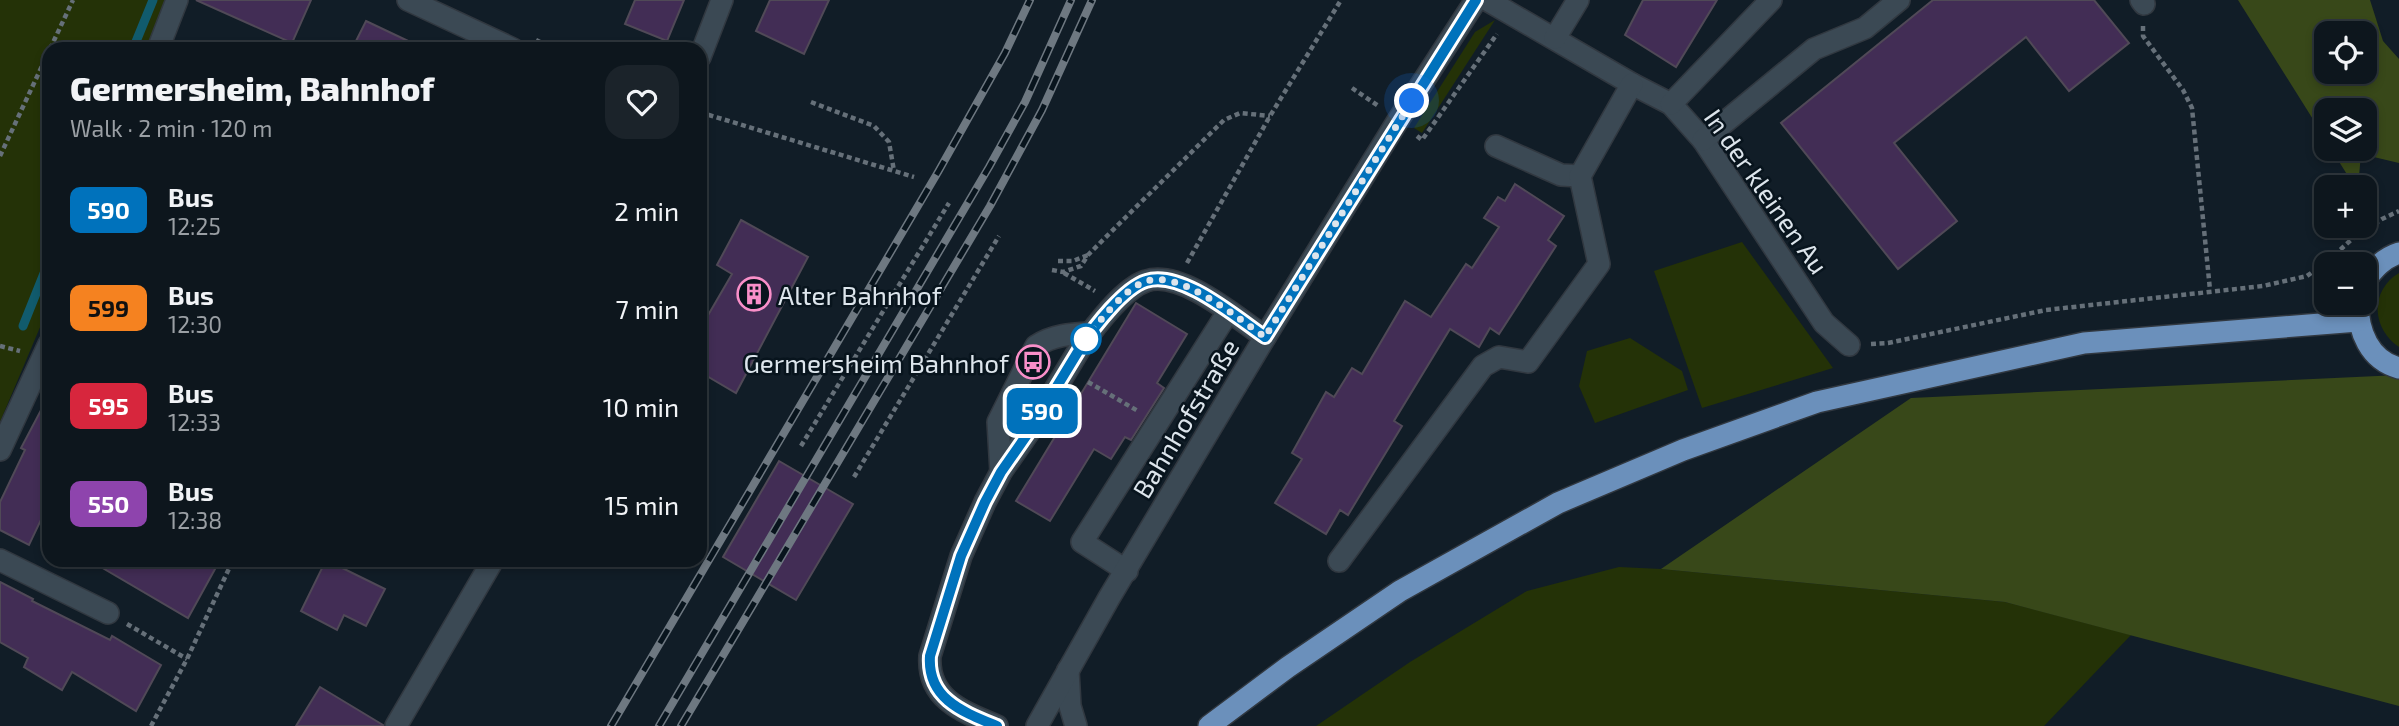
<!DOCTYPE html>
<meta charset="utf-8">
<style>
:root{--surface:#0d161d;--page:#1b232a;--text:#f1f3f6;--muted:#9a9fa4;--line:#2d353b}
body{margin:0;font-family:"Exo 2",sans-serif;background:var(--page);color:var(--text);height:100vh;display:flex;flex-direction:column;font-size:26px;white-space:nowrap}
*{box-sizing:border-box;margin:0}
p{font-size:23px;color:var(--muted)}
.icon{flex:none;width:38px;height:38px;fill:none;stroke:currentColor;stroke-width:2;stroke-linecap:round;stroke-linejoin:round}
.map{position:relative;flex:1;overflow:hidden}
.panel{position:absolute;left:42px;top:42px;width:665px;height:525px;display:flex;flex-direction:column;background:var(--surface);border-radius:21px;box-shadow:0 4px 10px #0003,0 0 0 2px var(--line)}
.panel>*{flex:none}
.badge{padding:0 14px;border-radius:10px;font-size:24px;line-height:46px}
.buttons{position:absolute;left:2314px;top:21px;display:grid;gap:14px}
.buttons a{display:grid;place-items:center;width:63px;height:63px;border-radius:14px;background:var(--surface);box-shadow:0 4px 10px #0003,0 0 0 2px var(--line);font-size:35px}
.you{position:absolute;width:35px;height:35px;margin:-18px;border:5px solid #fff;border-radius:50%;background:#1a73e8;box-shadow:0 0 0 10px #1a73e833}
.map>.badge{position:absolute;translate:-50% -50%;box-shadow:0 0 0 4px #fff}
.round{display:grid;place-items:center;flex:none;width:74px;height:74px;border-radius:21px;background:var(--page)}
.summary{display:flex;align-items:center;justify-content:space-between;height:119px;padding:0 28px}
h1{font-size:33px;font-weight:800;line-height:52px}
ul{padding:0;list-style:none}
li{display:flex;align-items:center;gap:21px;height:98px;padding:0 28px}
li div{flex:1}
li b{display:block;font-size:26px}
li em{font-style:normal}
li .badge{min-width:77px;font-weight:700;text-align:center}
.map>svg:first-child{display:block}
.green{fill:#243207}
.forest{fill:#384819;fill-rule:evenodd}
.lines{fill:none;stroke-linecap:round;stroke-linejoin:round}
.stream{stroke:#115b6d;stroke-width:9}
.building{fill:#422d55;stroke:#504957;stroke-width:2}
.minor-casing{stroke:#313840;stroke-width:24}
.major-casing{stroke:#313840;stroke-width:24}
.path{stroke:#667079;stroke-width:4.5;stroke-dasharray:5 3.5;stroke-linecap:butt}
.minor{stroke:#3b4954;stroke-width:21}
.major{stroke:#6b90bb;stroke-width:21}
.rail-casing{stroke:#6e7881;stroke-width:8}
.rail{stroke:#08141d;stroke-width:5;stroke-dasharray:16;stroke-linecap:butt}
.line-casing{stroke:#fff;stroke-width:16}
.line{stroke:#0072bc;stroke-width:10}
.walk{stroke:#dde5ec;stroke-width:7;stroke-dasharray:0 12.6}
.stop-dot{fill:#fff;stroke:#0072bc;stroke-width:3.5}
.labels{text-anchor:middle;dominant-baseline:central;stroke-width:5;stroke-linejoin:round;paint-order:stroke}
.street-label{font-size:26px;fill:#dde5ec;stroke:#08141d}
.poi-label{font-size:26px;fill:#dde5ec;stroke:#08141d;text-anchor:start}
</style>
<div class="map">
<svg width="2399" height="726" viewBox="0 0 2399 726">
<rect width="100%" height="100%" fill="#111d27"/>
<g class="green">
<path d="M 0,0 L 170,0 L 151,49 L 49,49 L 49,306 L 0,422 Z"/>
<path d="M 1495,20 L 1422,133 L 1414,128 L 1475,32 Z"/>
<path d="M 1742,242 L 1833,368 L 1702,408 L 1654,271 Z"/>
<path d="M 2399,273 L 2399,347 C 2372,329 2369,291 2399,273 Z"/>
<path d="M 1630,338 L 1682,371 L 1688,390 L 1595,423 L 1579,386 L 1587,351 Z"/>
<path d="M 1619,567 L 1661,569 L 2005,602 L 2131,635 L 2044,726 L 1316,726 L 1410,662 L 1527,591 Z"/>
</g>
<g class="forest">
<path d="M 2238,0 L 2370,0 L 2383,41 L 2399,59 L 2399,163 L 2361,154 L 2358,187 L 2355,187 L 2331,149 L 2364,149 L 2364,110 L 2326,110 L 2326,140 ZM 2326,33 L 2364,33 L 2364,72 L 2326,72 Z"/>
<path d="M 2399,375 L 2399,706 L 2005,602 L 1661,569 L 1911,398 Z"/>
</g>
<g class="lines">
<g class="stream">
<path d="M 133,49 L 153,0"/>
<path d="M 23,326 L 49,261"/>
</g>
</g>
<g class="building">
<path d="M 196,0 L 311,0 L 292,43 Z"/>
<path d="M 635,0 L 684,0 L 667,41 L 625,24 Z"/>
<path d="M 770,0 L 829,0 L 804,54 L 756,31 Z"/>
<path d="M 1643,0 L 1717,0 L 1676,67 L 1625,35 Z"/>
<path d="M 1933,0 L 2094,0 L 2129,43 L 2069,91 L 2026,37 L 1894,143 L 1957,221 L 1898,269 L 1781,123 Z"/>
<path d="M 366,21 L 425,49 L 352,49 Z"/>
<path d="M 1515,184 L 1564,216 L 1548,240 L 1556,246 L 1499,334 L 1490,328 L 1479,347 L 1450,329 L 1394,421 L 1402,426 L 1348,515 L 1340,510 L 1326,534 L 1275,503 L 1302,459 L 1292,453 L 1326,392 L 1334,397 L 1352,368 L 1362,374 L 1405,301 L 1431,317 L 1466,264 L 1472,268 L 1499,227 L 1484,218 L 1498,197 L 1505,201 Z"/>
<path d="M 741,220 L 808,257 L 736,393 L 700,372 L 700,314 L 707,317 L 732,274 L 717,265 Z"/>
<path d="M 1136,303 L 1187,334 L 1157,383 L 1164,388 L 1131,440 L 1125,437 L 1111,459 L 1094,449 L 1050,521 L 1016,501 Z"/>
<path d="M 49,395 L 49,503 L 29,545 L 0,530 L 0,502 L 25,450 L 21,448 Z"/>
<path d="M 779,461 L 853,504 L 796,600 L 723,557 Z"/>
<path d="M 89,560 L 220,560 L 188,618 Z"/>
<path d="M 326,560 L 385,589 L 366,626 L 344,615 L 337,630 L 301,611 Z"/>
<path d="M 0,582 L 33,599 L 32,601 L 110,640 L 112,636 L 161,665 L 136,711 L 72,672 L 62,690 L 24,667 L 28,658 L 0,642 Z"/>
<path d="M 320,687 L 383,725 L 383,726 L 296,726 Z"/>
</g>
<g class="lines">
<defs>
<g id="minor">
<path d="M 408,0 L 513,49"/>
<path d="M 1487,0 L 1632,84 L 1671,104 L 1703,140 L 1824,323 L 1849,345"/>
<path d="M 2141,0 L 2144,4"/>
<path d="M 1555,38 L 1578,0"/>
<path d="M 158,49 L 177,0"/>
<path d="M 700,57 L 722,0"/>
<path d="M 1671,104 L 1771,0"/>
<path d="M 1703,140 L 1814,49 L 1865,28 L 1899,0"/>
<path d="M 1496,146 L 1561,175 L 1580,176"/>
<path d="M 0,450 L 49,344"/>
<path d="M 1001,472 L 998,422 L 1036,346 C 1053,335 1070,334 1090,333"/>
<path d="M 0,560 L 108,613"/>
<path d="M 1339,561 L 1483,366 L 1499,357 L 1528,362 L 1599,264 L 1580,176 L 1632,84"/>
<path d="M 1127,571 L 1082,542 L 1228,312"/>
<path d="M 1068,670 L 1070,706 L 1076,726"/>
<path d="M 396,726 L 493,560"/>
<path d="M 997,726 C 963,712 927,699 930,656 L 961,556 L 985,502 L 1001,472 L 1031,429 L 1082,345 C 1095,326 1124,288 1146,281 C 1181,269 1237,318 1265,337"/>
<path d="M 1037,726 L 1109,598 L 1265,337 L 1397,122 L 1476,0"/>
</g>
<g id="major">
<path d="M 2364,282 C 2374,269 2383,258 2399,253"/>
<path d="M 2358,303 C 2358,331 2369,360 2399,368"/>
<path d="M 1209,726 L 1288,667 L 1400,591 L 1558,503 L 1683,450 L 1817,402 L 2084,343 L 2358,321"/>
</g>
</defs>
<use href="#minor" class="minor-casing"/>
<use href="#major" class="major-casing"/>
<g class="path">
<path d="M 2143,26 L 2143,36 L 2183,90 L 2192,108 L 2210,290"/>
<path d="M 536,40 L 554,49"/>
<path d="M 50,49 L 73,0"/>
<path d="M 1352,88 L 1380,107"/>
<path d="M 811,102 L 874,126 L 889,142 L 894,171"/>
<path d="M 700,116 L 709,115 L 914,177"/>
<path d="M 1417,136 L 1422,140 L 1497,34"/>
<path d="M 0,156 L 49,51"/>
<path d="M 1058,261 L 1073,261 L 1088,255"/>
<path d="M 1187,263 L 1270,116 L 1341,0"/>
<path d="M 1052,270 L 1063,272 L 1081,266 L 1088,255 L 1127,216 L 1224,120 L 1240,113 L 1270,116"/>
<path d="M 1064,273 L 1095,291"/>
<path d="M 1871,344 L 1888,343 L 2046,310 L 2263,286 L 2307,276 L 2329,260 L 2352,239 L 2382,219 L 2399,211"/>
<path d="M 0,346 L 20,351"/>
<path d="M 1088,382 L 1138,411"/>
<path d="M 801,446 L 949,203"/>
<path d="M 854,477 L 999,236"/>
<path d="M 127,624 L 187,659"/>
<path d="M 151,726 L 187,659 L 233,560"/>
</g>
<use href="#minor" class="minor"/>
<use href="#major" class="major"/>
<defs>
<g id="rail">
<path d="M 611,726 L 938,172 L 1005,53 L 1030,0"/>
<path d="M 659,726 L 989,167 L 1025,102 L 1071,0"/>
<path d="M 681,726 L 990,206 L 1042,110 L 1092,0"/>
</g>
</defs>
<use href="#rail" class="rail-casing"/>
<use href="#rail" class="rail"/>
</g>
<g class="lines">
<defs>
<path id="line" d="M 997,726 C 963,712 927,699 930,656 L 961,556 L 985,502 L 1001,472 L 1031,429 L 1082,345 C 1095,326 1124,288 1146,281 C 1181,269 1237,318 1265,337 L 1476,0"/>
</defs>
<use href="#line" class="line-casing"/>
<use href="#line" class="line"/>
<path class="walk" d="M 1086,339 C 1098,322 1125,289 1144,282 C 1179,268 1237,318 1265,337 L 1412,101"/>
</g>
<defs>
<symbol id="building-ring" viewBox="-11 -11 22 22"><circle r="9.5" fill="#08141d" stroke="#f98fc9" stroke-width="1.5"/><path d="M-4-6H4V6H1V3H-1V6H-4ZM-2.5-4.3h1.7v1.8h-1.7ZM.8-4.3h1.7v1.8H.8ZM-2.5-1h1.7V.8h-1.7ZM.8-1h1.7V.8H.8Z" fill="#f98fc9"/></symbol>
<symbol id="bus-ring" viewBox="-11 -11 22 22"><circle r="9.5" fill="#08141d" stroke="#f98fc9" stroke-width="1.5"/><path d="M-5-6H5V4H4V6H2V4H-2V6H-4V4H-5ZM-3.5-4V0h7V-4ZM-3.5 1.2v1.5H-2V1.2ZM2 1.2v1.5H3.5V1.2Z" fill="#f98fc9"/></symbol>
</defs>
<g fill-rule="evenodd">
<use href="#building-ring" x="735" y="275" width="38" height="38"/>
<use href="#bus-ring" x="1014" y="343" width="38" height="38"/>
</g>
<circle class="stop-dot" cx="1086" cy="339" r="14"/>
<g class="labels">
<g class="street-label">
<text transform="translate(1767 191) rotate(55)">In der kleinen Au</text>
<text transform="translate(1185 418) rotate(-59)">Bahnhofstraße</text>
</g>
<g class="poi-label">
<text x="778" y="294">Alter Bahnhof</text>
<text x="1009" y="362" text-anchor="end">Germersheim Bahnhof</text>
</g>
</g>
</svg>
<div class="buttons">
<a><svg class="icon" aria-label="locate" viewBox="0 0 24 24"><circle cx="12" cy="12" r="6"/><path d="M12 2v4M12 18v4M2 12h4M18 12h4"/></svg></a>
<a><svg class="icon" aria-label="layers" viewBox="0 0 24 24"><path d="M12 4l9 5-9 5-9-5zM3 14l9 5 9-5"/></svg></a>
<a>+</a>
<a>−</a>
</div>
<div class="you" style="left:1412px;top:101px"></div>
<b class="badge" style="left:1042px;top:411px;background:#0072bc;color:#fff">590</b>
<section class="panel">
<div class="summary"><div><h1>Germersheim, Bahnhof</h1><p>Walk · 2 min · 120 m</p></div><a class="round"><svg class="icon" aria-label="heart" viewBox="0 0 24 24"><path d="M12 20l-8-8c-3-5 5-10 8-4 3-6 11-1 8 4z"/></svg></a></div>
<ul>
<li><span class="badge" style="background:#0072bc;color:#fff">590</span><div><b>Bus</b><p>12:25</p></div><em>2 min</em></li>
<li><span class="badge" style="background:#f58220;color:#111">599</span><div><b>Bus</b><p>12:30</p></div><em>7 min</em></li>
<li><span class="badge" style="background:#d7263d;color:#fff">595</span><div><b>Bus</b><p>12:33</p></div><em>10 min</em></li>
<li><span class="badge" style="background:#8e44ad;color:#fff">550</span><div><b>Bus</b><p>12:38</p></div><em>15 min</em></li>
</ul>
</section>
</div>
